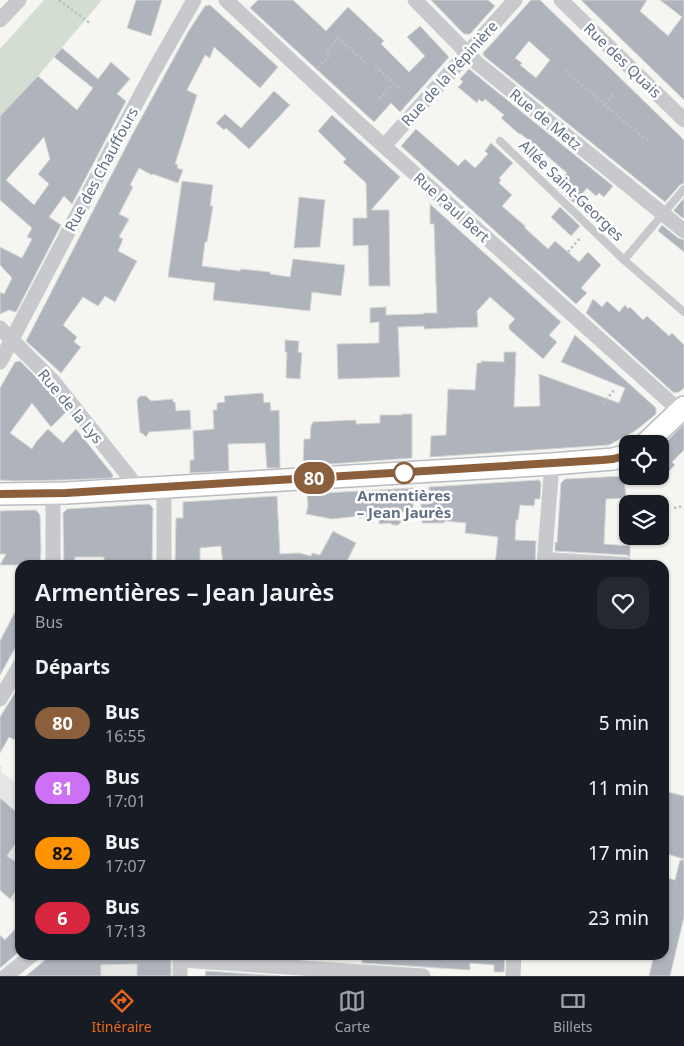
<!DOCTYPE html>
<html lang="fr">
<meta charset="utf-8">
<style>
:root{--surface:#171b24;--page:#242831;--text:#f1f3f6;--muted:#9ea1a6;--line:#363941;--accent:#ee6818}
body{margin:0;font-family:"Noto Sans",sans-serif;background:var(--page);color:var(--text);height:100vh;display:flex;flex-direction:column;font-size:19px;white-space:nowrap}
*{box-sizing:border-box;margin:0}
p{font-size:16px;color:var(--muted)}
.icon{flex:none;width:28px;height:28px;fill:none;stroke:currentColor;stroke-width:2;stroke-linecap:round;stroke-linejoin:round}
.map{position:relative;flex:1;overflow:hidden}
.panel{position:absolute;left:15px;top:560px;width:654px;height:400px;display:flex;flex-direction:column;background:var(--surface);border-radius:15px;box-shadow:0 1px 4px #0004}
.panel>*{flex:none}
.badge{padding:0 10px;border-radius:16px;font-size:18px;line-height:32px}
.fabs{position:absolute;left:619px;top:435px;display:grid;gap:10px}
.fabs a{display:grid;place-items:center;width:50px;height:50px;border-radius:10px;background:var(--surface);box-shadow:0 1px 4px #0004;font-size:25px}
.map>.badge{position:absolute;translate:-50% -50%;box-shadow:0 0 0 2px #fff}
h2{padding:0 20px;font-size:19px;line-height:45px}
.round{display:grid;place-items:center;flex:none;width:52px;height:52px;border-radius:15px;background:var(--page)}
.headline{display:flex;align-items:center;justify-content:space-between;height:85px;padding:0 20px}
h1{font-size:24px;font-weight:600;line-height:38px}
ul{padding:0;list-style:none}
li{display:flex;align-items:center;gap:15px;height:65px;padding:0 20px}
li div{flex:1}
li b{display:block;font-size:19px}
li em{font-style:normal}
li .badge{min-width:55px;font-weight:700;text-align:center}
.tabs{display:flex;justify-content:space-around;align-items:center;height:70px;border-top:1px solid var(--line);background:var(--surface);font-size:14px;color:var(--muted)}
.tabs a{display:grid;justify-items:center;gap:2px}
.tabs .active{color:var(--accent)}
.map>svg:first-child{display:block}
.built{fill:#e5e6e4}
.green{fill:#d4ddd2}
.building{fill:#afb4bc;stroke:#d6d6d4;fill-rule:evenodd}
.lines{fill:none;stroke-linecap:round;stroke-linejoin:round}
.secondary-casing{stroke:#b9bcc1;stroke-width:24}
.path{stroke:#bebfc2;stroke-width:2.5;stroke-dasharray:2.5 2.5;stroke-linecap:butt}
.lane{stroke:#c7c9cd;stroke-width:8}
.street{stroke:#c7c9cd;stroke-width:15}
.secondary{stroke:#fff;stroke-width:21}
.line-casing{stroke:#fff;stroke-width:11}
.line{stroke:#8b5e3c;stroke-width:8}
.stop-dot{fill:#fff;stroke:#8b5e3c;stroke-width:2.5}
.labels{text-anchor:middle;dominant-baseline:central;stroke-width:5;stroke-linejoin:round;paint-order:stroke}
.street-label{font-size:15px;fill:#627084;stroke:#fff}
.stop-label{font-size:15px;font-weight:bold;fill:#627084;stroke:#fff}
</style>
<div class="map">
<svg width="684" height="976" viewBox="0 0 684 976">
<rect width="100%" height="100%" fill="#f5f5f1"/>
<g class="built">
<path d="M 0,765 L 2,766 L 1,772 L 20,786 L 20,907 L 1,892 L 9,882 L 0,875 Z"/>
<path d="M 80,955 L 171,955 L 171,976 L 77,976 Z"/>
</g>
<path class="green" d="M 44,0 L 102,0 L 38,76 L 0,116 L 0,49 Z"/>
<g class="building">
<path d="M 136,0 L 162,0 L 151,36 L 127,28 Z"/>
<path d="M 258,0 L 293,0 L 326,31 L 348,7 L 384,41 L 381,44 L 409,72 L 425,56 L 407,37 L 420,26 L 449,57 L 400,112 L 391,103 L 374,122 L 250,8 Z"/>
<path d="M 431,0 L 488,0 L 495,6 L 470,34 L 464,34 Z"/>
<path d="M 531,0 L 540,0 L 684,140 L 684,183 L 680,185 L 665,202 L 484,56 L 483,53 ZM 529,41 L 550,60 L 536,78 L 520,65 L 522,63 L 515,58 Z"/>
<path d="M 581,0 L 647,0 L 640,11 L 668,36 L 682,17 L 660,0 L 684,0 L 684,100 Z"/>
<path d="M 210,5 L 278,67 L 260,88 L 214,47 L 210,58 L 205,55 L 187,90 L 197,95 L 175,164 L 178,165 L 177,168 L 183,170 L 178,183 L 153,174 L 152,175 L 139,168 L 130,185 L 133,187 L 119,214 L 129,219 L 119,237 L 123,239 L 118,251 L 137,261 L 115,302 L 105,296 L 98,306 L 83,297 L 63,325 L 77,337 L 74,342 L 81,347 L 61,373 L 26,341 L 131,137 L 188,32 L 205,6 Z"/>
<path d="M 62,48 L 98,79 L 111,62 L 130,79 L 117,94 L 126,101 L 72,204 L 64,196 L 49,217 L 61,225 L 16,312 L 9,310 L 0,314 L 0,292 L 4,294 L 12,278 L 0,265 L 0,247 L 22,258 L 32,239 L 27,237 L 32,228 L 0,200 L 0,116 L 38,76 L 77,110 L 93,88 L 54,57 ZM 44,137 L 50,159 L 38,174 L 49,184 L 34,205 L 6,180 Z"/>
<path d="M 469,69 L 613,186 L 604,197 L 599,193 L 596,196 L 587,188 L 574,203 L 557,187 L 564,180 L 562,179 L 567,173 L 531,142 L 521,134 L 520,134 L 518,133 L 501,118 L 504,115 L 485,99 L 482,102 L 479,99 L 477,103 L 458,87 L 463,82 L 460,79 Z"/>
<path d="M 274,91 L 290,105 L 249,149 L 226,128 L 224,130 L 216,123 L 225,114 L 241,128 Z"/>
<path d="M 332,115 L 400,177 L 371,210 L 389,210 L 390,286 L 369,286 L 368,245 L 353,246 L 353,218 L 367,218 L 366,183 L 343,162 L 346,159 L 318,131 Z"/>
<path d="M 416,129 L 458,166 L 465,159 L 475,168 L 488,154 L 485,151 L 491,143 L 513,163 L 499,178 L 501,180 L 499,183 L 512,195 L 502,206 L 525,226 L 525,228 L 548,249 L 555,241 L 579,262 L 588,252 L 601,265 L 581,288 L 587,293 L 576,304 L 401,146 Z"/>
<path d="M 182,181 L 213,185 L 210,206 L 213,206 L 207,242 L 205,242 L 202,266 L 240,271 L 241,269 L 270,272 L 270,274 L 290,277 L 293,259 L 345,265 L 341,296 L 312,292 L 310,311 L 213,300 L 215,283 L 168,277 Z"/>
<path d="M 299,197 L 325,200 L 320,247 L 294,248 Z"/>
<path d="M 684,198 L 684,219 L 674,211 L 674,210 Z"/>
<path d="M 430,204 L 561,322 L 549,335 L 557,342 L 543,359 L 509,329 L 509,325 L 515,319 L 490,297 L 477,311 L 478,327 L 424,329 L 424,326 L 398,327 L 400,377 L 338,379 L 337,344 L 379,343 L 379,322 L 370,323 L 370,308 L 386,307 L 386,315 L 424,314 L 424,313 L 437,313 L 434,224 L 430,224 Z"/>
<path d="M 560,207 L 580,226 L 571,236 L 551,217 Z"/>
<path d="M 662,225 L 678,238 L 684,240 L 684,252 L 658,231 Z"/>
<path d="M 593,299 L 602,307 L 607,301 L 619,312 L 625,305 L 628,309 L 630,307 L 643,320 L 647,316 L 669,336 L 672,333 L 684,345 L 684,388 L 679,392 L 674,393 L 586,313 Z"/>
<path d="M 575,335 L 656,408 L 656,414 L 635,431 L 609,445 L 430,457 L 431,436 L 446,435 L 448,389 L 475,390 L 477,363 L 482,363 L 481,361 L 504,362 L 504,352 L 516,352 L 514,407 L 540,406 L 539,374 L 619,403 L 625,388 L 561,362 Z"/>
<path d="M 285,340 L 299,341 L 298,352 L 302,353 L 300,379 L 286,378 L 287,352 L 285,352 Z"/>
<path d="M 20,361 L 46,387 L 66,412 L 51,427 L 32,403 L 10,433 L 32,449 L 36,442 L 48,429 L 63,443 L 76,429 L 113,475 L 112,478 L 66,480 L 15,481 L 0,480 L 0,388 L 15,362 Z"/>
<path d="M 263,393 L 264,403 L 270,402 L 271,411 L 279,410 L 280,468 L 267,468 L 265,443 L 228,444 L 229,471 L 190,473 L 190,460 L 194,460 L 193,431 L 214,429 L 213,410 L 217,410 L 217,403 L 225,402 L 224,396 Z"/>
<path d="M 140,396 L 146,396 L 151,401 L 173,399 L 173,402 L 175,402 L 176,411 L 190,410 L 191,429 L 149,432 L 146,437 L 142,433 L 140,433 L 137,400 Z"/>
<path d="M 402,414 L 412,414 L 412,458 L 303,466 L 304,439 L 310,439 L 311,426 L 313,422 L 356,420 L 356,424 L 380,423 L 380,415 L 402,415 Z"/>
<path d="M 684,424 L 684,450 L 672,462 L 675,465 L 660,480 L 660,448 Z"/>
<path d="M 624,476 L 626,498 L 606,499 L 604,544 L 630,546 L 630,557 L 627,555 L 555,551 L 555,542 L 557,543 L 561,483 L 565,479 Z"/>
<path d="M 539,480 L 541,483 L 540,499 L 535,499 L 534,506 L 520,505 L 518,520 L 516,520 L 515,540 L 536,541 L 535,565 L 495,565 L 498,537 L 465,533 L 466,523 L 444,521 L 444,523 L 422,523 L 421,504 L 429,504 L 429,487 Z"/>
<path d="M 413,488 L 413,512 L 401,512 L 401,522 L 398,525 L 393,525 L 390,523 L 379,524 L 379,517 L 359,518 L 359,516 L 332,519 L 306,514 L 308,506 L 307,494 Z"/>
<path d="M 277,496 L 280,554 L 299,553 L 311,556 L 312,553 L 320,555 L 333,531 L 356,543 L 345,565 L 223,565 L 221,546 L 200,548 L 200,565 L 175,565 L 176,518 L 183,518 L 183,502 Z"/>
<path d="M 149,504 L 153,508 L 152,565 L 104,565 L 104,557 L 75,557 L 74,565 L 64,565 L 63,513 L 67,509 Z"/>
<path d="M 36,510 L 40,515 L 41,550 L 40,565 L 0,565 L 6,554 L 0,554 L 0,511 Z"/>
<path d="M 20,602 L 20,639 L 0,675 L 0,641 Z"/>
<path d="M 20,685 L 20,732 L 15,740 L 9,737 L 0,753 L 0,717 Z"/>
<path d="M 664,791 L 684,796 L 684,859 L 664,853 Z"/>
<path d="M 0,798 L 20,815 L 20,837 L 7,856 L 20,864 L 20,885 L 10,899 L 0,890 Z"/>
<path d="M 680,860 L 684,860 L 684,917 L 670,976 L 649,976 L 654,955 L 664,955 L 664,891 L 667,878 L 675,880 Z"/>
<path d="M 20,924 L 20,951 L 0,968 L 0,935 L 5,940 Z"/>
<path d="M 51,955 L 171,955 L 171,976 L 137,976 L 137,964 L 101,965 L 101,976 L 26,976 Z"/>
<path d="M 247,955 L 313,955 L 313,959 Z"/>
<path d="M 362,955 L 505,955 L 504,972 L 494,972 L 494,965 L 470,963 L 470,970 L 362,963 Z"/>
<path d="M 206,971 L 280,976 L 205,976 Z"/>
</g>
<g class="lines">
<defs>
<g id="secondary">
<path d="M 645,444 L 684,407"/>
<path d="M 0,494 L 66,493 L 552,464 L 613,459 L 628,455"/>
</g>
</defs>
<use href="#secondary" class="secondary-casing"/>
<g class="path">
<path d="M 59,0 L 91,24"/>
<path d="M 375,66 L 400,89"/>
<path d="M 318,68 L 330,55 L 326,51 L 338,38 L 367,64"/>
<path d="M 566,71 L 641,136 L 651,142"/>
<path d="M 379,99 L 394,83"/>
<path d="M 605,104 L 614,94"/>
<path d="M 568,252 L 580,238"/>
<path d="M 603,404 L 614,390"/>
<path d="M 674,508 L 684,506"/>
</g>
<g class="lane">
<path d="M 500,141 L 624,260 L 684,312"/>
<path d="M 624,260 L 684,189"/>
<path d="M 545,556 L 627,561"/>
</g>
<g class="street">
<path d="M 226,0 L 357,122 L 680,411"/>
<path d="M 415,0 L 477,63 L 684,231"/>
<path d="M 561,0 L 684,120"/>
<path d="M 0,20 L 19,0"/>
<path d="M 384,146 L 515,0"/>
<path d="M 0,328 L 53,381 L 138,488"/>
<path d="M 0,362 L 107,158 L 153,72 L 194,0"/>
<path d="M 164,487 L 164,565"/>
<path d="M 53,494 L 53,565"/>
<path d="M 544,565 L 552,464"/>
<path d="M 0,699 L 20,665"/>
<path d="M 180,960 L 423,976"/>
<path d="M 6,976 L 32,955"/>
<path d="M 180,976 L 180,955"/>
<path d="M 513,976 L 514,955"/>
</g>
<use href="#secondary" class="secondary"/>
</g>
<g class="lines">
<defs>
<path id="line" d="M 0,494 L 66,493 L 602,460 L 613,459 L 628,455"/>
</defs>
<use href="#line" class="line-casing"/>
<use href="#line" class="line"/>
</g>
<circle class="stop-dot" cx="404" cy="473" r="10"/>
<g class="labels">
<g class="street-label">
<text transform="translate(623 60) rotate(44)">Rue des Quais</text>
<text transform="translate(449 73) rotate(-48)">Rue de la Pépinière</text>
<text transform="translate(546 119) rotate(39)">Rue de Metz</text>
<text transform="translate(101 169) rotate(-62)">Rue des Chauffours</text>
<text transform="translate(572 190) rotate(44)">Allée Saint-Georges</text>
<text transform="translate(452 207) rotate(42)">Rue Paul Bert</text>
<text transform="translate(71 406) rotate(50)">Rue de la Lys</text>
</g>
<g class="stop-label">
<text x="404" y="495">Armentières<tspan x="404" dy="17">– Jean Jaurès</tspan></text>
</g>
</g>
</svg>
<div class="fabs">
<a><svg class="icon" aria-label="locate" viewBox="0 0 24 24"><circle cx="12" cy="12" r="6"/><path d="M12 2v4M12 18v4M2 12h4M18 12h4"/></svg></a>
<a><svg class="icon" aria-label="layers" viewBox="0 0 24 24"><path d="M12 4l9 5-9 5-9-5zM3 14l9 5 9-5"/></svg></a>
</div>
<b class="badge" style="left:314px;top:478px;background:#8b5e3c;color:#fff">80</b>
<section class="panel">
<div class="headline"><div><h1>Armentières – Jean Jaurès</h1><p>Bus</p></div><a class="round"><svg class="icon" aria-label="heart" viewBox="0 0 24 24"><path d="M12 20l-8-8c-3-5 5-10 8-4 3-6 11-1 8 4z"/></svg></a></div>
<h2>Départs</h2>
<ul>
<li><span class="badge" style="background:#8b5e3c;color:#fff">80</span><div><b>Bus</b><p>16:55</p></div><em>5 min</em></li>
<li><span class="badge" style="background:#ce70f6;color:#fff">81</span><div><b>Bus</b><p>17:01</p></div><em>11 min</em></li>
<li><span class="badge" style="background:#ff9200;color:#111">82</span><div><b>Bus</b><p>17:07</p></div><em>17 min</em></li>
<li><span class="badge" style="background:#d7263d;color:#fff">6</span><div><b>Bus</b><p>17:13</p></div><em>23 min</em></li>
</ul>
</section>
</div>
<nav class="tabs">
<a class="active"><svg class="icon" aria-label="directions" viewBox="0 0 24 24"><path d="M12 3l9 9-9 9-9-9zM9 14v-3h6M13 9l2 2-2 2"/></svg>Itinéraire</a>
<a><svg class="icon" aria-label="map" viewBox="0 0 24 24"><path d="M3 6l6-2 6 2 6-2v14l-6 2-6-2-6 2zM9 4v14M15 6v14"/></svg>Carte</a>
<a><svg class="icon" aria-label="tickets" viewBox="0 0 24 24"><path d="M3 7h18v10H3zM15 7v10"/></svg>Billets</a>
</nav>
